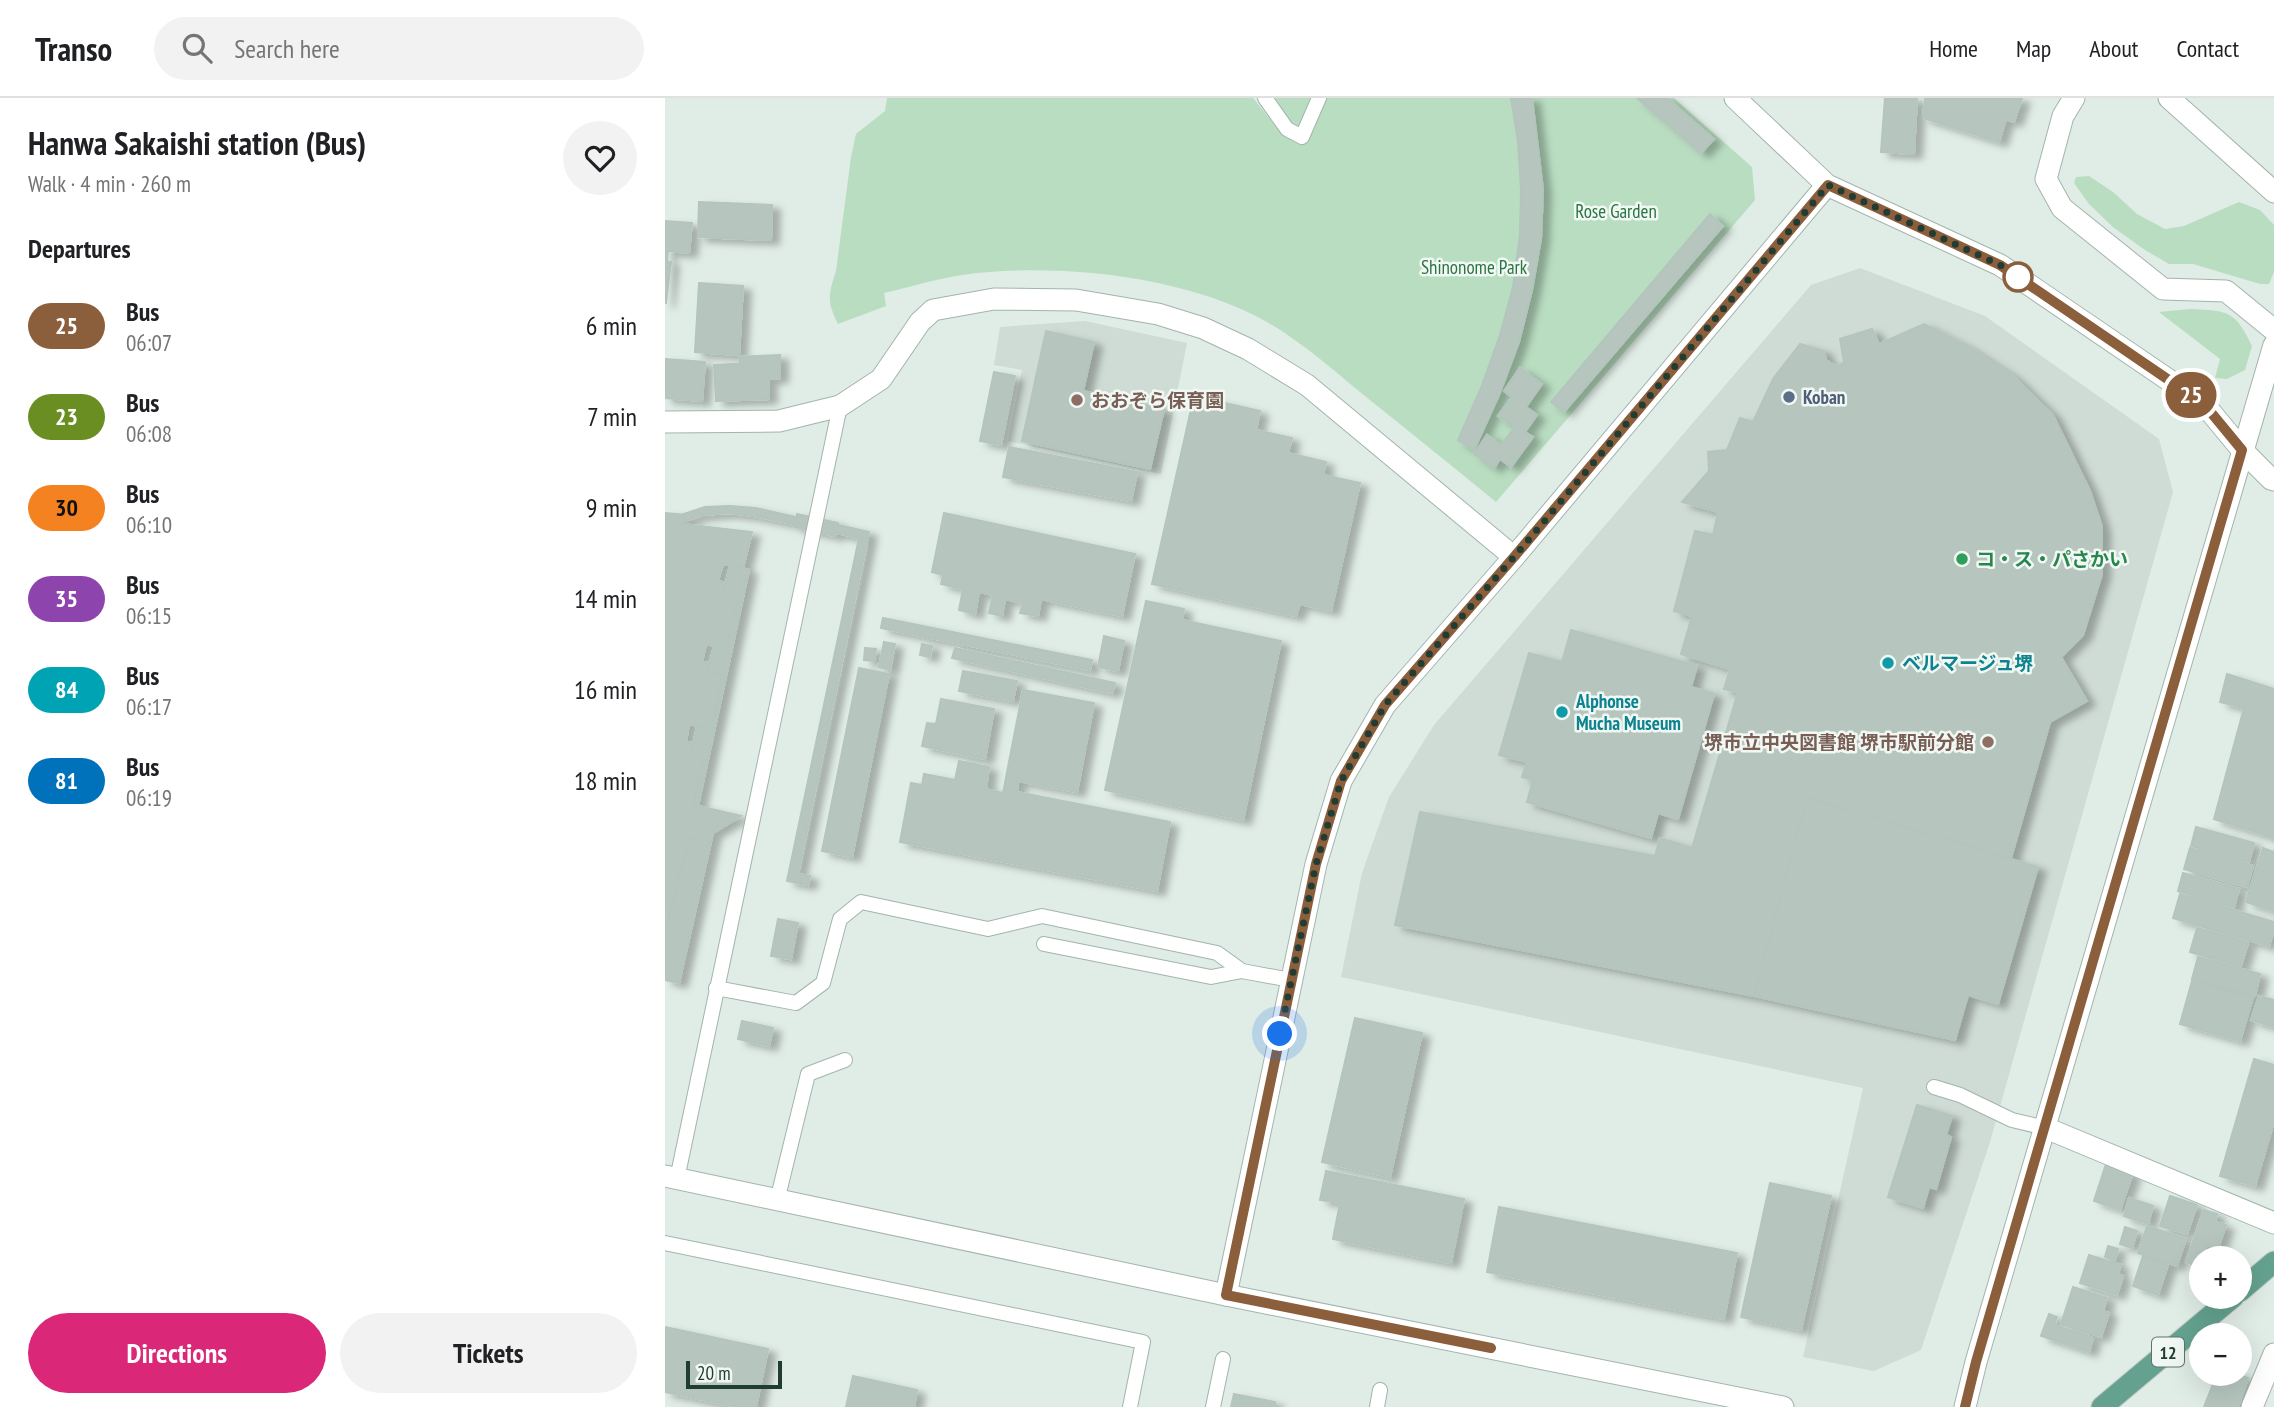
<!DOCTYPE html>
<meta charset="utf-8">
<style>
:root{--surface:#fff;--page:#f2f2f2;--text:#202124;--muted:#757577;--line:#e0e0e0;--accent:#db2777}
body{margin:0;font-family:"PT Sans Narrow","Noto Sans JP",sans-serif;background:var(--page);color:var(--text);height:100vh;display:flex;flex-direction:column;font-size:26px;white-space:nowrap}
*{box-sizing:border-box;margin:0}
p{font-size:23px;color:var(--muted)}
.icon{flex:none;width:38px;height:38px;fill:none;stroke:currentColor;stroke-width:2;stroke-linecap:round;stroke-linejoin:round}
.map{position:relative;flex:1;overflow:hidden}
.side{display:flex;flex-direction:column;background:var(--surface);width:665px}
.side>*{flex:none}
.badge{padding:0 14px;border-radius:23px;font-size:24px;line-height:46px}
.controls{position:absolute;left:1524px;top:1148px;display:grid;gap:14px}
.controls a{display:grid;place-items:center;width:63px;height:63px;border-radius:50%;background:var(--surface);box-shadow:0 7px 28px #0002;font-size:35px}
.scale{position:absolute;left:21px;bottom:18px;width:96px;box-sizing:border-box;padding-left:7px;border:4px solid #213c33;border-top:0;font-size:19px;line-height:24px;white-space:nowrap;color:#213c33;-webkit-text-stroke:5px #f1f8f4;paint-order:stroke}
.you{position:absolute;width:35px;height:35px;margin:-18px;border:5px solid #fff;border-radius:50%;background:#1a73e8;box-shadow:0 0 0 10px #1a73e833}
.map>.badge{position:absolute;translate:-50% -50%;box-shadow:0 0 0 4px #fff}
h2{padding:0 28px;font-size:26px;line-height:63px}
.round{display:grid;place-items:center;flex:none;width:74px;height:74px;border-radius:37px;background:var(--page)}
.overview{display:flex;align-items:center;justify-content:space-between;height:119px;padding:0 28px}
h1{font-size:33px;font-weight:800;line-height:52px}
.cta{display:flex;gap:14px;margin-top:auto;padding:14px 28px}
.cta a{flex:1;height:80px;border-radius:42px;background:var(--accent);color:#fff;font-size:28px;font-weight:800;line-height:80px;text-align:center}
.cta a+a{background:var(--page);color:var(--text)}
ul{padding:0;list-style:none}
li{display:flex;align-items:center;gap:21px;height:91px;padding:0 28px}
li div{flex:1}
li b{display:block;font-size:26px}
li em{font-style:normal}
li .badge{min-width:77px;font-weight:700;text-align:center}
header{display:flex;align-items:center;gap:42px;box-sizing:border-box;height:98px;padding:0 35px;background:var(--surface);border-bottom:2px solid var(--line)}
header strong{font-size:33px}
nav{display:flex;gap:38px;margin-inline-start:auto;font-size:24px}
.search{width:490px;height:63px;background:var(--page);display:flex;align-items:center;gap:18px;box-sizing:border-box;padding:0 24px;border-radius:38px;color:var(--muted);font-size:26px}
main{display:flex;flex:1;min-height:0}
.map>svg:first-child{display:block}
.built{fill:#cfdbd5}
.green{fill:#b9ddc1}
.building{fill:#b6c6bf;stroke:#b3c5bd;stroke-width:2;filter:url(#shadow)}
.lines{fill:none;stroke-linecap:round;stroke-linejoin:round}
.service-casing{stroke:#a3b4ad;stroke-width:16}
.minor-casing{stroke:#a3b4ad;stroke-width:23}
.tertiary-casing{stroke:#a3b4ad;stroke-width:23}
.primary-casing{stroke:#c1c8c6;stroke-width:23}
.service{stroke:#fff;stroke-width:14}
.minor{stroke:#fff;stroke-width:21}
.tertiary{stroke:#fff;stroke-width:21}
.primary{stroke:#64a28f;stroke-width:21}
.line-casing{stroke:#fff;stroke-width:16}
.line{stroke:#8b5e3c;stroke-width:10}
.walk{stroke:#213c33;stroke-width:7;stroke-dasharray:0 12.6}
.stop-dot{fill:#fff;stroke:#8b5e3c;stroke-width:3.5}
.service-dot{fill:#5c6f8a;stroke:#f1f8f4;stroke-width:2.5}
.education-dot{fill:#8d6e63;stroke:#f1f8f4;stroke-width:2.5}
.leisure-dot{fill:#2e9e5b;stroke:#f1f8f4;stroke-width:2.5}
.culture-dot{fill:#0f9aa8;stroke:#f1f8f4;stroke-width:2.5}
.labels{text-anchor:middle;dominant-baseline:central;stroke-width:5;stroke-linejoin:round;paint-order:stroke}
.shield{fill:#f1f8f4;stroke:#5f746d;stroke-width:2}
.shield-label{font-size:18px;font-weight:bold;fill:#213c33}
.park-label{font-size:19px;fill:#2a7442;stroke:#f1f8f4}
.service-label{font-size:19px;font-weight:bold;fill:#4e5e75;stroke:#f1f8f4;text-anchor:start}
.education-label{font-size:19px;font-weight:bold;fill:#785e54;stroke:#f1f8f4;text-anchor:start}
.leisure-label{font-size:19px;font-weight:bold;fill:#27864d;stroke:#f1f8f4;text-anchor:start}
.culture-label{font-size:19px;font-weight:bold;fill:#0d838f;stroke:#f1f8f4;text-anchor:start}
</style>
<header>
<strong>Transo</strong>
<div class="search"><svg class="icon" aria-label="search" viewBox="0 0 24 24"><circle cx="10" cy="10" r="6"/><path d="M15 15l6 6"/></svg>Search here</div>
<nav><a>Home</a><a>Map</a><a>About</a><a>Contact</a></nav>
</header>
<main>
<section class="side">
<div class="overview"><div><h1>Hanwa Sakaishi station (Bus)</h1><p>Walk · 4 min · 260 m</p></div><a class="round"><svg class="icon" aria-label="heart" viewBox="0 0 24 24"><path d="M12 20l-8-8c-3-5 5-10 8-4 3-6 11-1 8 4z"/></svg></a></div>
<h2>Departures</h2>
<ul>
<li><span class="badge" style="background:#8b5e3c;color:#fff">25</span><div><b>Bus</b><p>06:07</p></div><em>6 min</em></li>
<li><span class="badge" style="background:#6b8e23;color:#fff">23</span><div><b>Bus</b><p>06:08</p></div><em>7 min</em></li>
<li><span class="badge" style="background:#f58220;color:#111">30</span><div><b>Bus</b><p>06:10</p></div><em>9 min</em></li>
<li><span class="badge" style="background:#8e44ad;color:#fff">35</span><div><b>Bus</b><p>06:15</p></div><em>14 min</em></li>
<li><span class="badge" style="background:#00a3b4;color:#fff">84</span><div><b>Bus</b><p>06:17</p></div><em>16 min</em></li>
<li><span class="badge" style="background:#0072bc;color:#fff">81</span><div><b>Bus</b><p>06:19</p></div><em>18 min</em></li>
</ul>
<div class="cta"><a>Directions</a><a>Tickets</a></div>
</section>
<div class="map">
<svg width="1609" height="1309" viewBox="0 0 1609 1309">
<defs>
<filter id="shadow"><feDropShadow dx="8" dy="4.5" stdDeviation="3.5" flood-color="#0004"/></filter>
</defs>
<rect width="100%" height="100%" fill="#e0ece6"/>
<g class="built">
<path d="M 1195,170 L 1320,218 L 1494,341 L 1508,394 L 1325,1044 L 1256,1252 L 1209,1273 L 1138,1259 L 1198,990 L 676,879 L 697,775 L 724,699 L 769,627 L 1146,187 Z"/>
<path d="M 420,223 L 522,245 L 496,376 L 343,343 L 357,272 L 329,267 L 335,229 Z"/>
</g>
<g class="green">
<path d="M 222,0 L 588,0 L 618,37 L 624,21 L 607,0 L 1009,0 L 1087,69 L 1090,102 L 831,404 C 786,367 740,330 695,294 C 665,269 635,243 602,224 C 519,177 389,164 297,177 C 271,181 245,189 219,195 L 221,208 L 173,226 C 162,204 163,197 171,173 L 186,59 L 191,36 L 220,13 Z"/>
<path d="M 1424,78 L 1448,94 L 1472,116 L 1500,131 L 1519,128 L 1574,104 L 1595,112 L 1609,127 L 1609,174 L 1604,186 L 1595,186 L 1528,166 L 1504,166 L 1480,152 L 1448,129 L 1424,106 L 1409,85 L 1411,79 Z"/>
<path d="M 1525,211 C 1563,213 1570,212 1587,248 L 1580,272 L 1562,281 L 1550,280 L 1555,261 L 1494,214 Z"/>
</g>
<g class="building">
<path d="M 846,0 L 867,0 L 878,92 L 876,141 L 867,192 L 854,244 L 834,297 L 809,352 L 793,342 L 816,290 L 835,237 L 848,189 L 855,137 L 856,92 L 853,43 Z"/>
<path d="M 972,0 L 1002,0 L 1049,41 L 1036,55 Z"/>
<path d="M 1220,0 L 1252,0 L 1249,56 L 1216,54 Z"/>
<path d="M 1260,0 L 1357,0 L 1349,24 L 1341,21 L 1334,44 L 1258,20 Z"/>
<path d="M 34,104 L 107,107 L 106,142 L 33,139 Z"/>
<path d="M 1045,116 L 1058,128 L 899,314 L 886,304 Z"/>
<path d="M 0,123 L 27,125 L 24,155 L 3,153 L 2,163 L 0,163 Z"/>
<path d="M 0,163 L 6,164 L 1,205 L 0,205 Z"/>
<path d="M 34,185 L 78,188 L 74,257 L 30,254 Z"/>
<path d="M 1259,226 L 1305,250 L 1348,278 L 1388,317 L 1425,393 L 1437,429 L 1437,476 L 1418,537 L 1396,559 L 1422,603 L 1385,624 L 1346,760 L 1142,700 L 1089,898 L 730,827 L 755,714 L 990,758 L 995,740 L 1027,750 L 1073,594 L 1059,591 L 1065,571 L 1016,556 L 1027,518 L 1009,513 L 1030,433 L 1048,437 L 1053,414 L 1017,404 L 1044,373 L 1043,354 L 1062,352 L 1075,320 L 1088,324 L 1108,281 L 1135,246 L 1159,253 L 1161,262 L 1173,269 L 1179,264 L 1175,241 L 1207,231 L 1214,246 Z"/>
<path d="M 381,233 L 429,244 L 418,293 L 499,311 L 485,371 L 357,343 Z"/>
<path d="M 115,257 L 115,280 L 103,281 L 103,264 L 75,265 L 74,259 Z"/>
<path d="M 0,261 L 40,264 L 37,303 L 0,300 Z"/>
<path d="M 103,264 L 104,301 L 51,303 L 49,267 Z"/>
<path d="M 855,270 L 877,286 L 861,309 L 872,317 L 860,334 L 868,339 L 846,369 L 835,361 L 829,370 L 809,356 L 822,337 L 836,347 L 850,329 L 833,318 L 847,299 L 839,293 Z"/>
<path d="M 329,274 L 350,278 L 336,347 L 315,343 Z"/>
<path d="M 529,298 L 595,313 L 591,332 L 627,340 L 623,355 L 661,364 L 658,377 L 695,385 L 666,513 L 635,506 L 631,518 L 487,486 Z"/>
<path d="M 344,349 L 472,374 L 466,403 L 338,379 Z"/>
<path d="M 65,408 L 91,410 L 135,420 L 134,427 L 89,418 L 64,415 L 36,417 L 18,424 L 16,417 L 40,409 Z"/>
<path d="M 0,415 L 20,417 L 19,426 L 0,424 Z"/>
<path d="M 279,415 L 470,456 L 457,518 L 376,501 L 373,518 L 355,515 L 358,505 L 340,501 L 337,518 L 324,515 L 328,497 L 314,494 L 310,516 L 294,512 L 298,491 L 276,486 L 278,477 L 267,474 Z"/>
<path d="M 132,416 L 173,425 L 170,438 L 130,429 Z"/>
<path d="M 0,424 L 87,434 L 78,470 L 58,466 L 53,483 L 61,485 L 59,494 L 74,498 L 62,551 L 41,546 L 37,564 L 45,565 L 43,573 L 58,576 L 46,631 L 24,626 L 21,644 L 28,645 L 27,652 L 40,655 L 29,707 L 76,718 L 48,735 L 24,742 L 0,837 Z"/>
<path d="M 169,426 L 204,434 L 133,776 L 145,778 L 143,787 L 122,783 L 194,440 L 167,434 Z"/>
<path d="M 65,467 L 84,472 L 33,708 L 29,707 L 40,655 L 27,652 L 32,628 L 46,631 L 58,576 L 43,573 L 49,548 L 62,551 L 74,498 L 59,494 Z"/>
<path d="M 481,503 L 519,511 L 517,522 L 616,543 L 578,722 L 440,692 Z"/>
<path d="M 218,520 L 427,562 L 425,572 L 216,530 Z"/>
<path d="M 906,532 L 1032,568 L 1026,589 L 1049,596 L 1013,721 L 993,715 L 986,740 L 862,704 L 868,682 L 857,679 L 862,664 L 834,657 L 864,555 L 897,564 Z"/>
<path d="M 439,538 L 459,543 L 453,573 L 433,569 Z"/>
<path d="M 219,544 L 230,546 L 225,572 L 214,569 Z"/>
<path d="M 257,546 L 267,548 L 265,559 L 255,557 Z"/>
<path d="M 200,550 L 211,551 L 209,563 L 199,562 Z"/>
<path d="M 290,550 L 450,585 L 447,595 L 287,560 Z"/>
<path d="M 194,570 L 224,576 L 187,759 L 157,753 Z"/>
<path d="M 298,573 L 352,583 L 348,603 L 294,593 Z"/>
<path d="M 1562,576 L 1609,591 L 1609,740 L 1549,721 L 1579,610 L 1555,604 Z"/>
<path d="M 358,592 L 429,605 L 412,694 L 353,683 L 352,694 L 505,724 L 492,793 L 235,744 L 246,685 L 257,687 L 259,676 L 290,682 L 294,663 L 324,669 L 321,691 L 338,695 Z"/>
<path d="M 276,601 L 329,611 L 320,661 L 257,648 L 262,625 L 271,626 Z"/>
<path d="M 1142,700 L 1373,769 L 1333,906 L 1303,897 L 1290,942 L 1089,898 Z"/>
<path d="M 1531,729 L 1589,745 L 1584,764 L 1526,748 Z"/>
<path d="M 48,735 L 14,885 L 0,882 L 0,833 L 24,742 Z"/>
<path d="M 1525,750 L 1588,768 L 1582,789 L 1519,771 Z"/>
<path d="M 1598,750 L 1609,754 L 1609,813 L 1581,804 Z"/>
<path d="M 1518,775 L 1574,791 L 1569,809 L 1513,793 Z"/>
<path d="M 1515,796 L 1609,824 L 1609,832 L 1604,848 L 1508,820 Z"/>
<path d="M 113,821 L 133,825 L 126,861 L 106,858 Z"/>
<path d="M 1532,830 L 1583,845 L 1576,868 L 1525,854 Z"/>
<path d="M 1533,859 L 1595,876 L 1590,898 L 1527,881 Z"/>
<path d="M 1527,883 L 1588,899 L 1575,943 L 1515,926 Z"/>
<path d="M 1594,898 L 1609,902 L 1609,929 L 1586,922 Z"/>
<path d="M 690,920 L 757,935 L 725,1079 L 657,1064 Z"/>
<path d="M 77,923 L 108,930 L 104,948 L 73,941 Z"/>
<path d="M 1589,961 L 1609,967 L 1609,1023 L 1590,1088 L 1555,1078 Z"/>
<path d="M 1252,1007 L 1287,1018 L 1281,1037 L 1286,1039 L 1271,1091 L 1264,1089 L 1258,1110 L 1223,1099 Z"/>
<path d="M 1441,1066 L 1468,1075 L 1455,1112 L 1429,1103 Z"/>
<path d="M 661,1073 L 799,1101 L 786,1165 L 668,1141 L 675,1105 L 655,1102 Z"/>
<path d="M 1105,1085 L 1166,1098 L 1136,1232 L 1076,1219 Z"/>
<path d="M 1505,1098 L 1532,1107 L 1522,1136 L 1495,1128 Z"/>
<path d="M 1464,1100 L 1488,1108 L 1483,1126 L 1459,1118 Z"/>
<path d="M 834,1109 L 1072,1155 L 1059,1221 L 822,1174 Z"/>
<path d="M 1539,1112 L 1552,1116 L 1550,1124 L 1561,1127 L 1553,1151 L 1542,1147 L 1534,1169 L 1521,1164 Z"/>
<path d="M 1482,1128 L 1521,1141 L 1512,1168 L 1473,1155 Z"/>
<path d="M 1460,1129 L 1472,1133 L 1467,1150 L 1455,1146 Z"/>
<path d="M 1443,1148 L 1453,1151 L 1449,1163 L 1440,1159 Z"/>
<path d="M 1424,1157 L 1456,1167 L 1453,1176 L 1458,1178 L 1452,1197 L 1415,1185 Z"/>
<path d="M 1478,1158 L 1503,1167 L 1493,1197 L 1468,1188 Z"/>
<path d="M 1408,1189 L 1442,1200 L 1438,1213 L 1444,1215 L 1436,1239 L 1396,1226 Z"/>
<path d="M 1384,1216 L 1392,1219 L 1389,1227 L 1428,1240 L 1424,1254 L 1376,1238 Z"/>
<path d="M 0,1229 L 103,1251 L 91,1309 L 73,1309 L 0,1294 Z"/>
<path d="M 1552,1276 L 1572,1276 L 1583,1280 L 1573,1309 L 1539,1309 Z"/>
<path d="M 188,1278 L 252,1292 L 249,1309 L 181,1309 Z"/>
<path d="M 569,1296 L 610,1304 L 610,1309 L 566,1309 Z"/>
</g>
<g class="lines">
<defs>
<g id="service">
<path d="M 600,0 L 622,31 L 637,39 L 654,0"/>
<path d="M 379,846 L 546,879 L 577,873 L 626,882"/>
<path d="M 51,890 L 131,905 L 158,885 L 175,821 L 196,804 L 323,831 L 377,818 L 552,855 L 577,873"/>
<path d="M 1269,989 L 1295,997 L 1347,1022 L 1381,1030"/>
<path d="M 12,1081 L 175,308"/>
<path d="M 112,1103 L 143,976 L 180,962"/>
<path d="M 0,1145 L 478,1244 L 465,1309"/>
<path d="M 548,1309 L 558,1261"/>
<path d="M 712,1309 L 715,1292"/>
</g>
<g id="minor">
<path d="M 1409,0 L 1398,18 L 1381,81 L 1397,110 L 1498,191 L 1561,193 L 1609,232"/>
<path d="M 1504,0 L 1609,94"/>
<path d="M 0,324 L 114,323 L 175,308 L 216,281 L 255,224 L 268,212 L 329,201 L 411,202 L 493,216 L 538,230 L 583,251 L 642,287 L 849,459"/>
<path d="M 1577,352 L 1606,381 L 1609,382"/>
<path d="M 1381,1030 L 1609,1125"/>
<path d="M 1587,1309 L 1609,1256"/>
</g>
<g id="tertiary">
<path d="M 1070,0 L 1162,87 L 1335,167 L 1539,306 L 1577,352"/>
<path d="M 0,1078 L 561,1197 L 1118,1309"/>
<path d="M 561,1197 L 651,766 L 676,683 L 720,607 L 849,459 L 1162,87"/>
<path d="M 1300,1309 L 1311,1264 L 1609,247"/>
</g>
<g id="primary">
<path d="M 1575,1193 L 1609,1164"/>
<path d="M 1437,1309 L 1568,1199"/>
</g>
</defs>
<use href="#service" class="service-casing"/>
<use href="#minor" class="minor-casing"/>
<use href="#tertiary" class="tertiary-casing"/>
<use href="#primary" class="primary-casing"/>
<use href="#service" class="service"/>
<use href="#minor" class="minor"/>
<use href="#tertiary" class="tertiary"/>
<use href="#primary" class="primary"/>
</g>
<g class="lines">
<defs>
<path id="line" d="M 826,1250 L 561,1197 L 651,766 L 676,683 L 720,607 L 849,459 L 1163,87 L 1335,167 L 1539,306 L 1577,352 L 1311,1264 L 1300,1309"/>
</defs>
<use href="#line" class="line-casing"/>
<use href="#line" class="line"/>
<path class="walk" d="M 615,936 L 651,766 L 676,683 L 720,607 L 849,459 L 1163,87 L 1335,167 L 1357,182 L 1353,179"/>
</g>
<circle class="stop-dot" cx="1353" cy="179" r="14"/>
<circle class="service-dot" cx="1124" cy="299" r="7"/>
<g class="education-dot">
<circle cx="412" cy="302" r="7"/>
<circle cx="1323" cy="644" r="7"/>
</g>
<circle class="leisure-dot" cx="1297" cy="461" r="7"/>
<g class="culture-dot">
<circle cx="1223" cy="565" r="7"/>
<circle cx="897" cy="614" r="7"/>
</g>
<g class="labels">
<rect class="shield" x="1487" y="1239.5" width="32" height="29" rx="5"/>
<g class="shield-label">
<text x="1503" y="1254">12</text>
</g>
<g class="park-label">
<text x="951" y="113">Rose Garden</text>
<text x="809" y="169">Shinonome Park</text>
</g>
<g class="service-label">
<text x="1138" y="299">Koban</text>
</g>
<g class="education-label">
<text x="426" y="302">おおぞら保育園</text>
<text x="1309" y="644" text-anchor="end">堺市立中央図書館 堺市駅前分館</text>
</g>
<g class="leisure-label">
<text x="1311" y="461">コ・ス・パさかい</text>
</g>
<g class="culture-label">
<text x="1237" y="565">ベルマージュ堺</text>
<text x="911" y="603">Alphonse<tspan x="911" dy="22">Mucha Museum</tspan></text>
</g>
</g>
</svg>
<div class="controls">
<a>+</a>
<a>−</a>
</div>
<div class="scale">20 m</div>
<div class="you" style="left:615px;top:936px"></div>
<b class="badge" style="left:1526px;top:297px;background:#8b5e3c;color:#fff">25</b>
</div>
</main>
